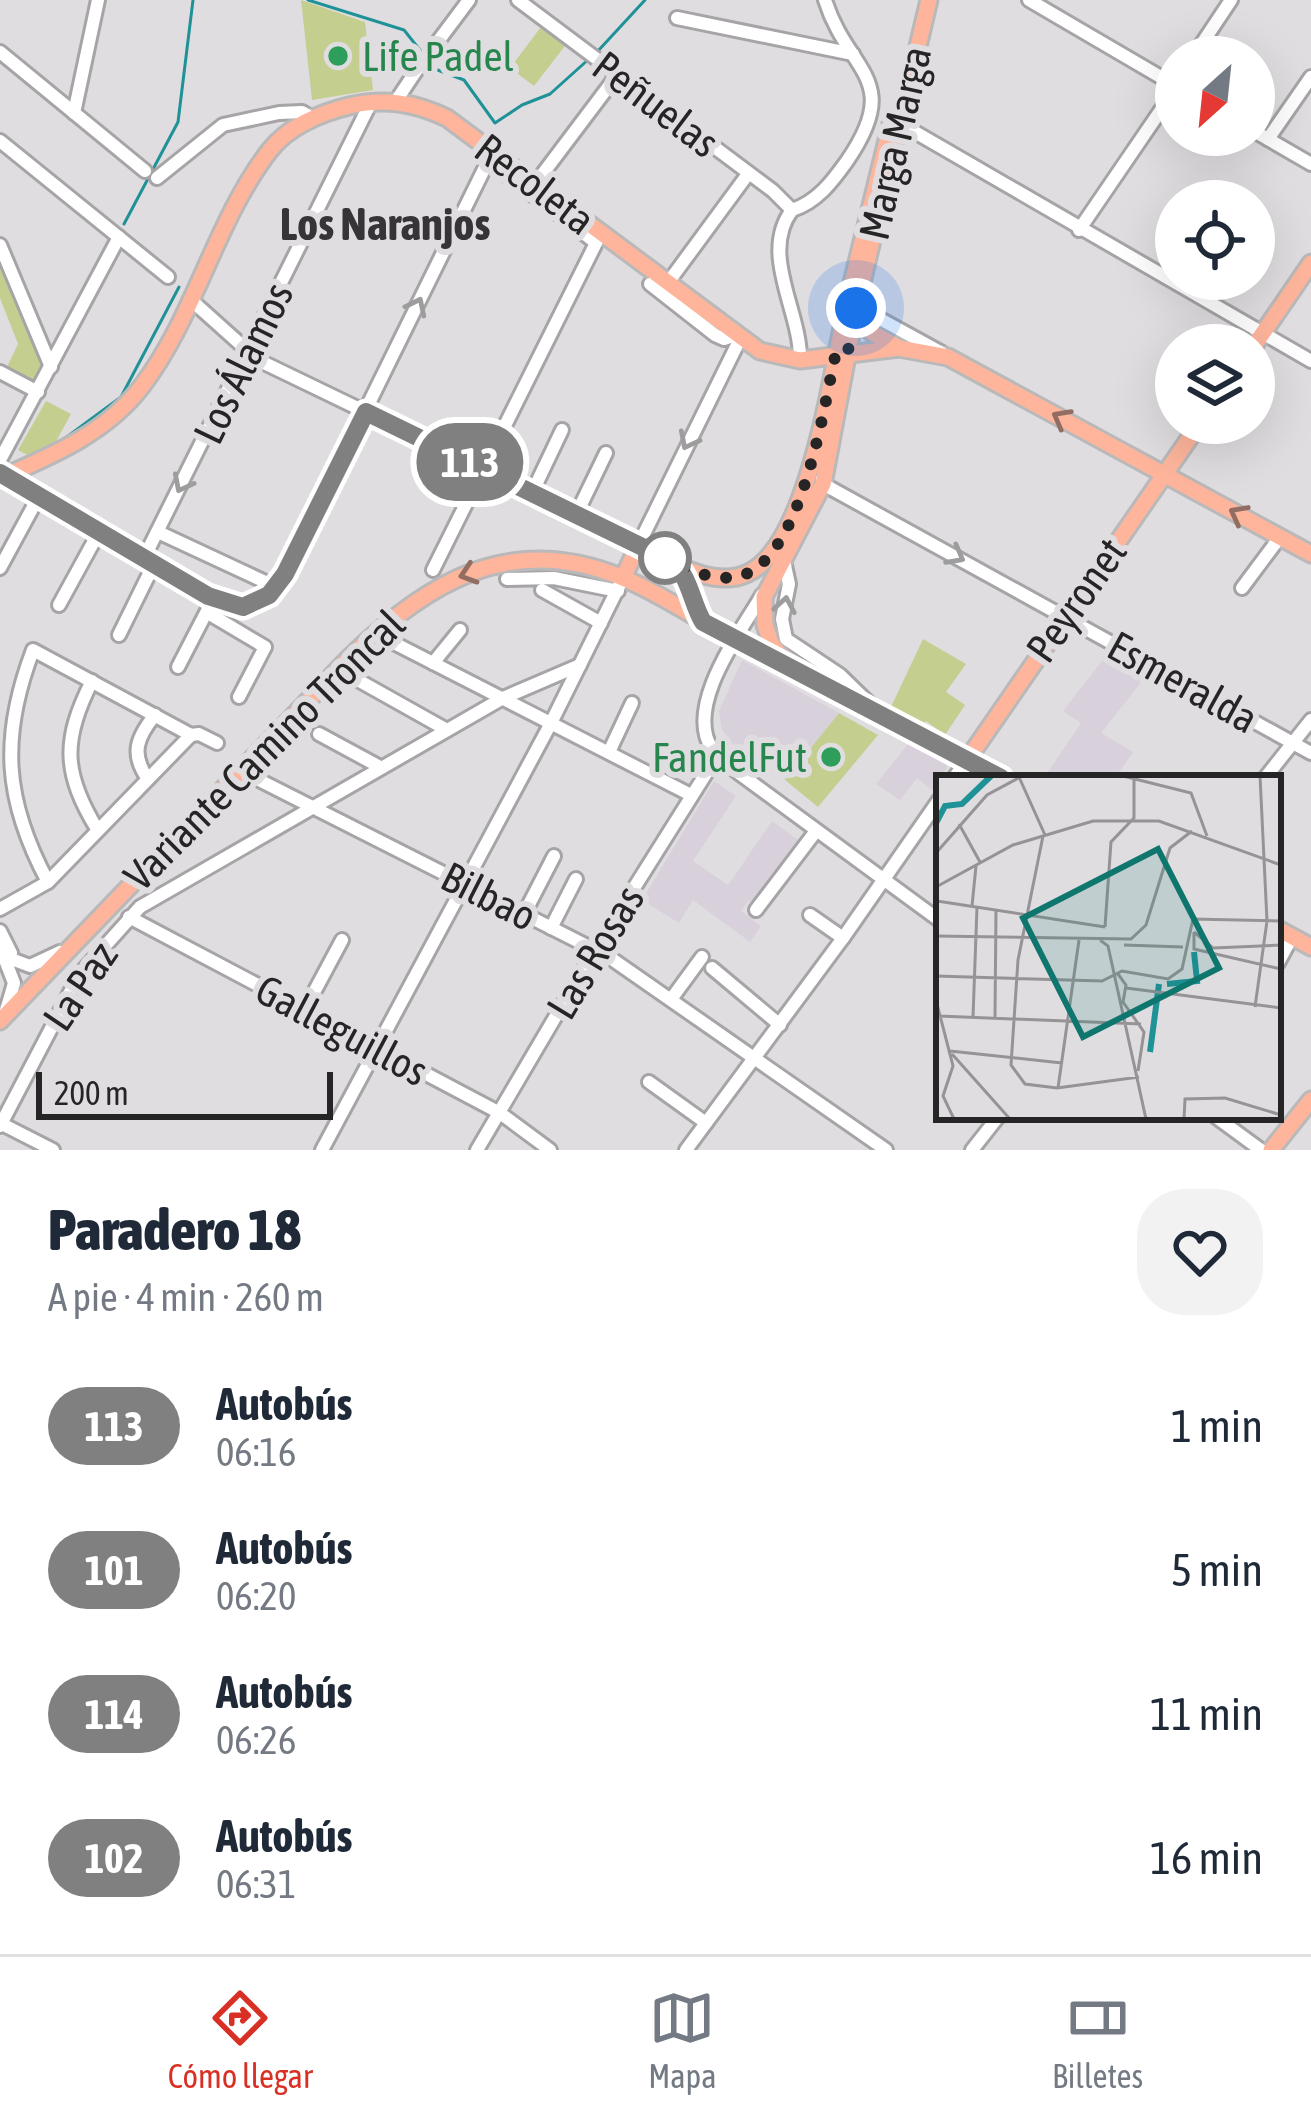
<!DOCTYPE html>
<html lang="es">
<meta charset="utf-8">
<style>
:root{--surface:#fff;--page:#f2f2f3;--text:#1f2937;--muted:#747a83;--line:#e0e1e3;--accent:#d93025}
body{margin:0;font-family:"Asap Condensed",sans-serif;background:var(--page);color:var(--text);height:100vh;display:flex;flex-direction:column;font-size:45px;white-space:nowrap}
*{box-sizing:border-box;margin:0}
p{font-size:39px;color:var(--muted)}
.icon{flex:none;width:66px;height:66px;fill:none;stroke:currentColor;stroke-width:2;stroke-linecap:round;stroke-linejoin:round}
.map{position:relative;height:1150px;overflow:hidden}
.details{display:flex;flex-direction:column;background:var(--surface);flex:1}
.details>*{flex:none}
.badge{padding:0 24px;border-radius:39px;font-size:42px;line-height:78px}
.needle{width:78px;rotate:207deg}
.tools{position:absolute;left:1155px;top:36px;display:grid;gap:24px}
.tools a{display:grid;place-items:center;width:120px;height:120px;border-radius:50%;background:var(--surface);box-shadow:0 12px 48px #0002;font-size:60px}
.scale{position:absolute;left:36px;bottom:30px;width:297px;box-sizing:border-box;padding-left:12px;border:6px solid #262526;border-top:0;font-size:33px;line-height:42px;white-space:nowrap;color:#262526;-webkit-text-stroke:9px #e0dde1;paint-order:stroke}
.you{position:absolute;width:60px;height:60px;margin:-30px;border:9px solid #fff;border-radius:50%;background:#1a73e8;box-shadow:0 0 0 18px #1a73e833}
.map>.badge{position:absolute;translate:-50% -50%;box-shadow:0 0 0 6px #fff}
.round{display:grid;place-items:center;flex:none;width:126px;height:126px;border-radius:48px;background:var(--page)}
.head{display:flex;align-items:center;justify-content:space-between;height:204px;padding:0 48px}
h1{font-size:57px;font-weight:800;line-height:90px}
ul{padding:0;list-style:none}
li{display:flex;align-items:center;gap:36px;height:144px;padding:0 48px}
li div{flex:1}
li b{display:block;font-size:45px}
li em{font-style:normal}
li .badge{min-width:132px;font-weight:700;text-align:center}
.menu{display:flex;justify-content:space-around;align-items:center;height:168px;border-top:3px solid var(--line);background:var(--surface);font-size:33px;color:var(--muted)}
.menu a{display:grid;justify-items:center;gap:6px}
.menu .active{color:var(--accent)}
.map>svg:first-child{display:block}
.built{fill:#d8d0da}
.green{fill:#c4cf8f}
.lines{fill:none;stroke-linecap:round;stroke-linejoin:round}
.stream{stroke:#1f9298;stroke-width:3}
.minor-casing{stroke:#a7a4a8;stroke-width:18}
.major-casing{stroke:#bab9ba;stroke-width:21}
.minor{stroke:#fff;stroke-width:12}
.major{stroke:#feb59c;stroke-width:15}
.major-bridge-casing{stroke:#bab9ba;stroke-width:21;stroke-linecap:butt}
.major-bridge{stroke:#feb59c;stroke-width:15}
.oneway{stroke:#9d9d9d}
.oneway2{stroke:#926d61}
.line-casing{stroke:#fff;stroke-width:27}
.line{stroke:#808080;stroke-width:18}
.walk{stroke:#262526;stroke-width:12;stroke-dasharray:0 21.6}
.leisure-dot{fill:#2e9e5b;stroke:#e0dde1;stroke-width:4.5}
.stop-dot{fill:#fff;stroke:#808080;stroke-width:6}
.labels{text-anchor:middle;dominant-baseline:central;stroke-width:12;stroke-linejoin:round;paint-order:stroke}
.leisure-label{font-size:42px;fill:#27864d;stroke:#e0dde1;text-anchor:start}
.street-label{font-size:42px;fill:#262526;stroke:#e0dde1}
.neighbourhood-label{font-size:45px;font-weight:bold;fill:#363437;stroke:#e0dde1}
.inset-river{fill:none;stroke:#1f9298;stroke-width:6}
.inset-road{fill:none;stroke:#969396;stroke-width:3}
.view{fill:#0f766e;fill-opacity:0.15;stroke:#0f766e;stroke-width:6}
.inset-edge{fill:none;stroke:#262526;stroke-width:6}
</style>
<div class="map">
<svg width="1311" height="1150" viewBox="0 0 1311 1150">
<rect width="100%" height="100%" fill="#e0dde1"/>
<g class="built">
<path d="M 1109,652 L 1147,675 L 1101,733 L 1133,752 L 1115,778 L 1044,778 L 1081,723 L 1063,711 Z"/>
<path d="M 742,660 L 839,713 L 785,780 L 737,750 L 722,730 L 719,711 Z"/>
<path d="M 908,744 L 947,763 L 947,768 L 932,790 L 917,778 L 900,800 L 876,784 Z"/>
<path d="M 714,781 L 736,796 L 693,861 L 728,885 L 772,821 L 802,843 L 756,904 L 748,901 L 741,911 L 761,926 L 750,942 L 693,900 L 679,923 L 642,900 Z"/>
</g>
<g class="green">
<path d="M 301,0 L 365,22 L 373,90 L 312,100 Z"/>
<path d="M 541,27 L 565,46 L 534,86 L 510,68 Z"/>
<path d="M 0,265 L 40,357 L 43,367 L 33,383 L 6,369 L 18,344 L 0,298 Z"/>
<path d="M 46,401 L 71,414 L 54,445 L 31,457 L 18,450 Z"/>
<path d="M 923,639 L 966,664 L 946,692 L 965,705 L 945,735 L 926,721 L 923,725 L 891,707 Z"/>
<path d="M 839,713 L 878,735 L 818,807 L 785,780 Z"/>
</g>
<g class="lines">
<g class="stream">
<path d="M 308,0 L 404,30 L 435,69 L 464,80 L 495,123 L 522,105 L 550,94 L 590,58"/>
<path d="M 597,52 L 645,0"/>
<path d="M 124,224 L 178,122 L 193,0"/>
<path d="M 64,439 L 121,397 L 179,287"/>
</g>
<defs>
<g id="minor">
<path d="M 518,0 L 773,191 L 792,210"/>
<path d="M 1029,0 L 1176,86"/>
<path d="M 677,18 L 853,54"/>
<path d="M 433,48 L 469,0"/>
<path d="M 0,52 L 145,171"/>
<path d="M 1193,57 L 1231,0"/>
<path d="M 396,101 L 422,62"/>
<path d="M 74,113 L 98,0"/>
<path d="M 901,124 L 1311,361"/>
<path d="M 1254,131 L 1311,164"/>
<path d="M 1268,139 L 1311,77"/>
<path d="M 0,141 L 168,277"/>
<path d="M 509,177 L 595,242"/>
<path d="M 157,178 L 223,125 L 279,113 L 302,112 L 312,118"/>
<path d="M 535,184 L 618,74"/>
<path d="M 1079,230 L 1176,88"/>
<path d="M 0,245 L 51,367"/>
<path d="M 650,284 L 715,335 L 724,339 L 735,335"/>
<path d="M 667,284 L 748,174"/>
<path d="M 190,299 L 258,360 L 639,544 L 740,339"/>
<path d="M 871,314 L 942,353"/>
<path d="M 800,360 C 801,311 759,254 792,210 C 817,202 832,182 847,161 C 904,78 848,73 825,0"/>
<path d="M 0,372 L 38,392"/>
<path d="M 0,460 L 119,237"/>
<path d="M 5,476 L 216,600 C 248,611 267,602 285,574 L 493,151"/>
<path d="M 822,479 L 823,484 L 1311,753"/>
<path d="M 532,493 L 562,430"/>
<path d="M 576,515 L 606,453"/>
<path d="M 158,532 L 276,587"/>
<path d="M 144,558 L 371,102"/>
<path d="M 784,561 L 789,584 L 782,619 L 786,639 L 840,675 L 878,712"/>
<path d="M 0,568 L 39,496"/>
<path d="M 433,570 L 601,233"/>
<path d="M 507,579 L 554,578 L 618,591"/>
<path d="M 1242,588 L 1280,537"/>
<path d="M 542,590 L 601,623"/>
<path d="M 762,595 C 740,633 684,706 712,749 C 719,759 730,766 740,774 L 939,920"/>
<path d="M 59,605 L 99,532"/>
<path d="M 208,613 L 265,647 L 239,697"/>
<path d="M 119,635 L 154,564"/>
<path d="M 392,642 L 691,795"/>
<path d="M 433,663 L 460,630"/>
<path d="M 178,667 L 208,609"/>
<path d="M 356,679 L 447,730"/>
<path d="M 92,681 C 62,740 63,773 97,829"/>
<path d="M 319,734 L 380,767"/>
<path d="M 609,752 L 632,703"/>
<path d="M 954,778 L 967,760"/>
<path d="M 1265,778 L 1311,720"/>
<path d="M 148,779 C 130,754 137,737 155,715"/>
<path d="M 259,780 L 609,957 L 886,1150"/>
<path d="M 48,882 C 4,800 0,737 33,650 L 191,735 L 199,734 L 217,743"/>
<path d="M 0,909 L 48,882 L 191,735"/>
<path d="M 756,910 L 816,831"/>
<path d="M 524,914 L 554,856"/>
<path d="M 810,915 L 843,938"/>
<path d="M 129,917 L 500,1113 L 550,1150"/>
<path d="M 551,928 L 576,879"/>
<path d="M 0,931 L 11,953"/>
<path d="M 0,947 L 14,983 L 5,1014"/>
<path d="M 8,962 L 14,960 L 30,966 L 60,952"/>
<path d="M 1278,963 L 1292,937"/>
<path d="M 712,968 L 780,1025"/>
<path d="M 672,998 L 702,957"/>
<path d="M 304,1011 L 342,940"/>
<path d="M 649,1082 L 706,1123"/>
<path d="M 1216,1117 L 1261,1150"/>
<path d="M 0,1123 L 53,1150"/>
<path d="M 0,1126 L 79,975 L 140,907 L 503,698 L 580,665"/>
<path d="M 322,1150 L 551,723 L 623,578"/>
<path d="M 477,1150 L 590,958 L 717,756"/>
<path d="M 686,1150 L 843,938 L 939,800"/>
<path d="M 972,1150 L 998,1117"/>
</g>
<g id="major">
<path d="M 849,295 L 892,120"/>
<path d="M 856,308 L 871,332 L 899,348"/>
<path d="M 1254,346 L 1311,263"/>
<path d="M 0,473 L 5,476 C 56,454 108,431 142,386 C 196,315 215,221 270,150 C 288,127 320,113 349,106 C 384,98 414,102 447,118 L 760,351 L 800,360 L 899,348 L 948,357 L 1311,554"/>
<path d="M 677,565 C 698,575 726,584 748,573 C 808,545 831,378 844,318"/>
<path d="M 623,578 L 639,544 C 692,568 675,576 701,619"/>
<path d="M 755,648 L 1001,778"/>
<path d="M 801,672 L 782,658 L 771,643 L 765,625 L 764,597 L 823,484 L 856,308 L 929,0"/>
<path d="M 967,760 L 1200,423"/>
<path d="M 1278,929 L 1311,947"/>
<path d="M 0,1021 L 349,658 C 427,582 511,531 623,578 C 657,592 689,614 721,631"/>
<path d="M 1271,1150 L 1311,1100"/>
</g>
</defs>
<use href="#minor" class="minor-casing"/>
<use href="#major" class="major-casing"/>
<use href="#minor" class="minor"/>
<use href="#major" class="major"/>
<defs>
<path id="major-bridge" d="M 721,631 L 755,648"/>
</defs>
<use href="#major-bridge" class="major-bridge-casing"/>
<use href="#major-bridge" class="major-bridge"/>
</g>
<defs><path id="oneway-chevron" d="M-2-3.5L2.5 0L-2 3.5" fill="none" stroke-width="1.6" stroke-linecap="round" stroke-linejoin="round" transform="scale(3)"/></defs>
<g class="oneway">
<use href="#oneway-chevron" transform="translate(417 306) rotate(-64)"/>
<use href="#oneway-chevron" transform="translate(688 441) rotate(117)"/>
<use href="#oneway-chevron" transform="translate(182 484) rotate(117)"/>
<use href="#oneway-chevron" transform="translate(956 556) rotate(29)"/>
<use href="#oneway-chevron" transform="translate(785 605) rotate(-80)"/>
</g>
<g class="oneway2">
<use href="#oneway-chevron" transform="translate(1061 418) rotate(-151)"/>
<use href="#oneway-chevron" transform="translate(1238 514) rotate(-152)"/>
<use href="#oneway-chevron" transform="translate(468 574) rotate(162)"/>
</g>
<g class="lines">
<defs>
<path id="line" d="M 0,473 L 208,596 L 243,607 L 269,595 L 285,574 L 366,412 L 667,559 C 690,572 690,600 703,622 L 1001,778"/>
</defs>
<use href="#line" class="line-casing"/>
<use href="#line" class="line"/>
<path class="walk" d="M 665,558 C 687,569 710,581 736,577 C 801,565 823,410 835,357 L 847,356 L 856,308"/>
</g>
<g class="leisure-dot">
<circle cx="338" cy="56" r="12"/>
<circle cx="831" cy="757" r="12"/>
</g>
<circle class="stop-dot" cx="665" cy="558" r="24"/>
<g class="labels">
<g class="leisure-label">
<text x="362" y="56">Life Padel</text>
<text x="807" y="757" text-anchor="end">FandelFut</text>
</g>
<g class="street-label">
<text transform="translate(656 104) rotate(37)">Peñuelas</text>
<text transform="translate(895 143) rotate(-77)">Marga Marga</text>
<text transform="translate(535 184) rotate(37)">Recoleta</text>
<text transform="translate(243 363) rotate(-64)">Los Álamos</text>
<text transform="translate(1076 600) rotate(-55)">Peyronet</text>
<text transform="translate(1183 682) rotate(29)">Esmeralda</text>
<text transform="translate(264 750) rotate(-45)">Variante Camino Troncal</text>
<text transform="translate(489 896) rotate(27)">Bilbao</text>
<text transform="translate(595 952) rotate(-59)">Las Rosas</text>
<text transform="translate(80 986) rotate(-56)">La Paz</text>
<text transform="translate(342 1030) rotate(28)">Galleguillos</text>
</g>
<g class="neighbourhood-label">
<text x="385" y="224">Los Naranjos</text>
</g>
</g>
<g transform="translate(936 775)">
<rect width="345" height="345" fill="#e0dde1"/>
<path class="inset-river" d="M 0,48 L 9,31 L 26,29 L 55,1M 231,209 L 261,206 L 258,177M 214,277 L 223,209"/>
<path class="inset-road" d="M 187,1 L 255,18 L 271,61M 324,1 L 331,146M 83,2 L 109,60M 23,49 L 44,87M 107,61 L 82,185 L 75,290 L 89,309 L 121,313 L 203,302M 0,78 L 51,20 L 86,1M 0,112 L 77,70 L 157,46 L 223,46 L 345,90M 1,126 L 169,152M 36,131 L 40,91M 169,152 L 175,67 L 198,43 L 198,3M 258,157 L 258,174 L 345,194M 258,157 L 277,173 L 345,170M 0,161 L 195,164 L 210,150 L 234,73 L 256,56M 164,165 L 172,171 L 210,344M 188,170 L 247,172M 182,199 L 190,210 L 187,227 L 208,257 L 202,296M 0,201 L 166,206 L 186,196 L 232,204 L 246,194 L 257,144 L 345,146M 190,213 L 345,233M 0,225 L 17,291 L 7,321 L 18,344M 319,232 L 331,146M 3,241 L 205,249M 37,242 L 41,132M 59,242 L 60,135M 14,276 L 126,288M 16,279 L 74,344M 122,313 L 143,165M 248,344 L 249,324 L 289,323 L 345,340"/>
<path class="view" d="M 222,74 L 283,193 L 147,262 L 87,143 Z"/>
<rect width="345" height="345" class="inset-edge"/>
</g>
</svg>
<div class="tools">
<a><svg class="needle" viewBox="-14 -14 28 28"><path d="M0-13l5 13h-10z" fill="#e53935"/><path d="M0 13l5-13h-10z" fill="#747a83"/></svg></a>
<a><svg class="icon" aria-label="locate" viewBox="0 0 24 24"><circle cx="12" cy="12" r="6"/><path d="M12 2v4M12 18v4M2 12h4M18 12h4"/></svg></a>
<a><svg class="icon" aria-label="layers" viewBox="0 0 24 24"><path d="M12 4l9 5-9 5-9-5zM3 14l9 5 9-5"/></svg></a>
</div>
<div class="scale">200 m</div>
<div class="you" style="left:856px;top:308px"></div>
<b class="badge" style="left:470px;top:462px;background:#808080;color:#fff">113</b>
</div>
<section class="details">
<div class="head"><div><h1>Paradero 18</h1><p>A pie · 4 min · 260 m</p></div><a class="round"><svg class="icon" aria-label="heart" viewBox="0 0 24 24"><path d="M12 20l-8-8c-3-5 5-10 8-4 3-6 11-1 8 4z"/></svg></a></div>
<ul>
<li><span class="badge" style="background:#808080;color:#fff">113</span><div><b>Autobús</b><p>06:16</p></div><em>1 min</em></li>
<li><span class="badge" style="background:#808080;color:#fff">101</span><div><b>Autobús</b><p>06:20</p></div><em>5 min</em></li>
<li><span class="badge" style="background:#808080;color:#fff">114</span><div><b>Autobús</b><p>06:26</p></div><em>11 min</em></li>
<li><span class="badge" style="background:#808080;color:#fff">102</span><div><b>Autobús</b><p>06:31</p></div><em>16 min</em></li>
</ul>
</section>
<nav class="menu">
<a class="active"><svg class="icon" aria-label="directions" viewBox="0 0 24 24"><path d="M12 3l9 9-9 9-9-9zM9 14v-3h6M13 9l2 2-2 2"/></svg>Cómo llegar</a>
<a><svg class="icon" aria-label="map" viewBox="0 0 24 24"><path d="M3 6l6-2 6 2 6-2v14l-6 2-6-2-6 2zM9 4v14M15 6v14"/></svg>Mapa</a>
<a><svg class="icon" aria-label="tickets" viewBox="0 0 24 24"><path d="M3 7h18v10H3zM15 7v10"/></svg>Billetes</a>
</nav>
